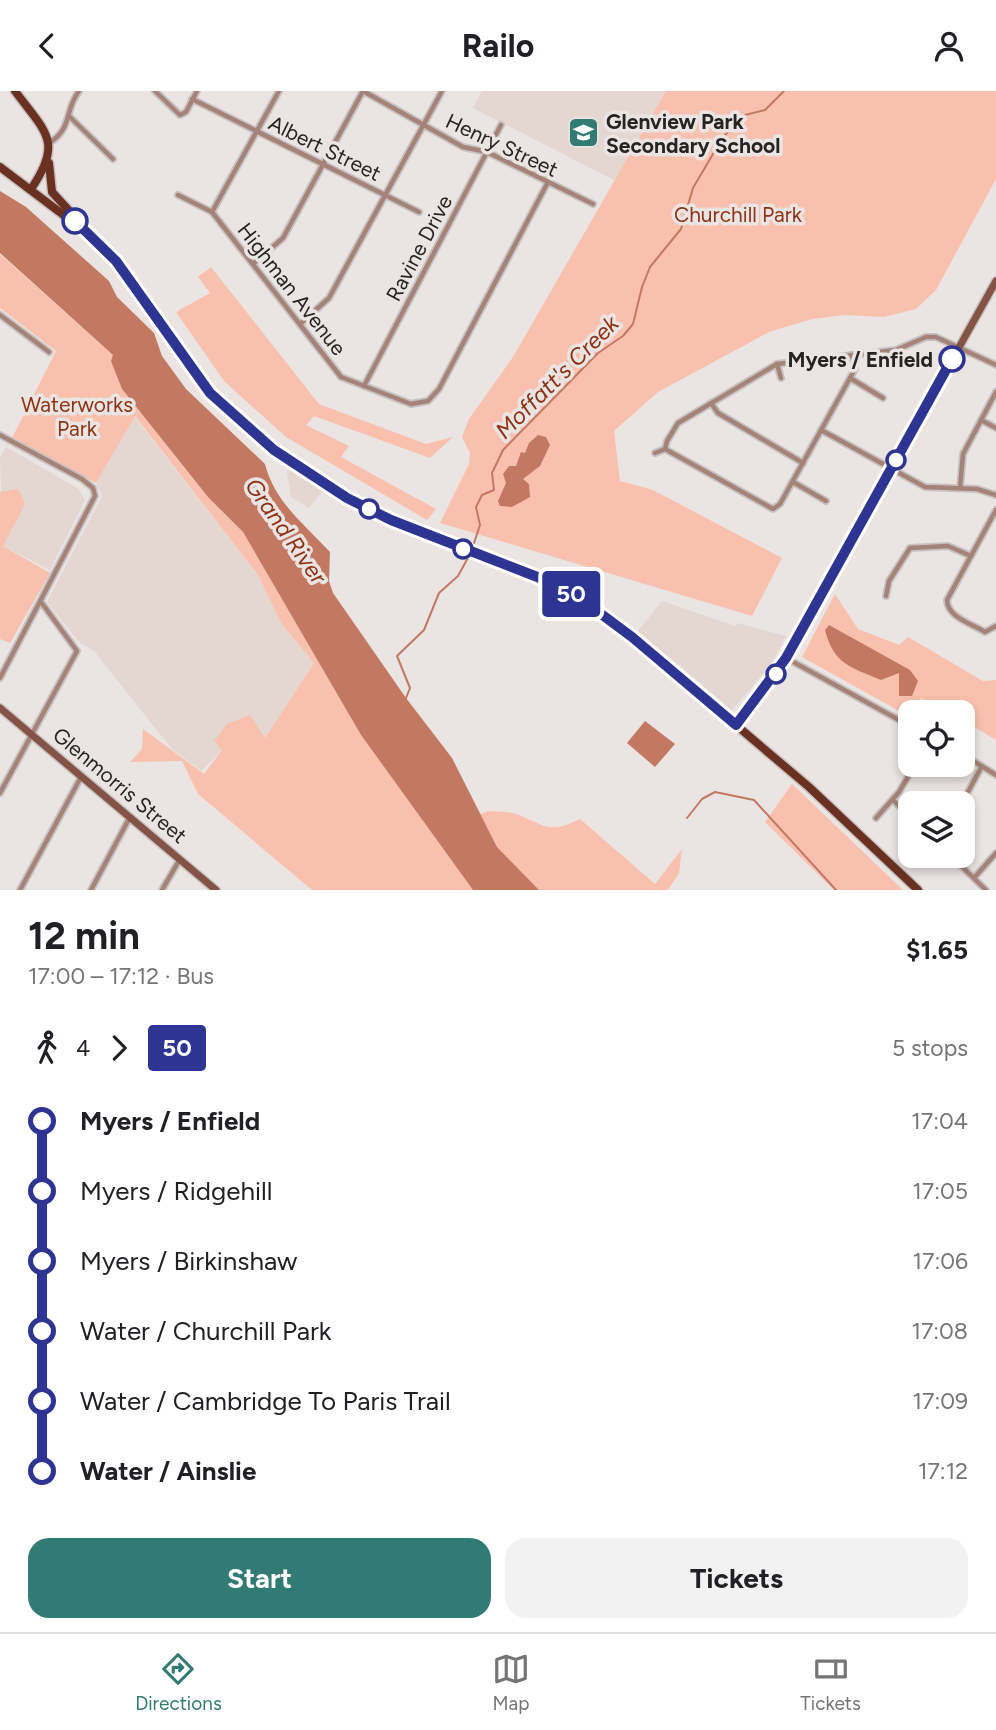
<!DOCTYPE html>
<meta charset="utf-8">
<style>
:root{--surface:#fff;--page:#f2f2f2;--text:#202124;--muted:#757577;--line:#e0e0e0;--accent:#327a74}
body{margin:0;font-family:Figtree,sans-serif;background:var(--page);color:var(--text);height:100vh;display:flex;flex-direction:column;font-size:26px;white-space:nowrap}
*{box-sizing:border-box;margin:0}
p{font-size:23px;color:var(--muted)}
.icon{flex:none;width:38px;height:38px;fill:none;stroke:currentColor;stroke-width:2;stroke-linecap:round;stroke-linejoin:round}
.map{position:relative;height:799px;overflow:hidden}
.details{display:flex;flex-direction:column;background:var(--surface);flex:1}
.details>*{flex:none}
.badge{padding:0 14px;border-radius:5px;font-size:24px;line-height:46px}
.controls{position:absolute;left:898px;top:609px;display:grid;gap:14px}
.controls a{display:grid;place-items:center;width:77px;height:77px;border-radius:14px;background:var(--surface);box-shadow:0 4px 10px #0003;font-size:35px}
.map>.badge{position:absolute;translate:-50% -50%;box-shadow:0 0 0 4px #fff}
.legs{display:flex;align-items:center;gap:10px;height:77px;padding:0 28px;font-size:23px}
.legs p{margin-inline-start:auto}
.headline{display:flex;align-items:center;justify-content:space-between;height:119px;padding:0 28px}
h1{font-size:38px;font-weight:700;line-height:52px}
.primary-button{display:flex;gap:14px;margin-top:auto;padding:14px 28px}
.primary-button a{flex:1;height:80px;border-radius:21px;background:var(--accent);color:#fff;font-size:28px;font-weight:700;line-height:80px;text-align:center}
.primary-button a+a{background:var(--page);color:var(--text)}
ul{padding:0 28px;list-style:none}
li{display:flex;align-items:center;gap:24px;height:70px;font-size:26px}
li i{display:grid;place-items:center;width:10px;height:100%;margin:0 9px;background:currentColor}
li i::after{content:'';width:18px;height:18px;margin:-9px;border:5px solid;border-radius:50%;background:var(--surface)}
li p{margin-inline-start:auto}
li:first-child i{background:linear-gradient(#0000 50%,currentColor 0)}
li:last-child i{background:linear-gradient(currentColor 50%,#0000 0)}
header{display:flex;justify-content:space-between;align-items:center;height:91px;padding:0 28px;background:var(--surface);font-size:32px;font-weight:700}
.tabs{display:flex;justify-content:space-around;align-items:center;height:98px;border-top:2px solid var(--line);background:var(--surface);font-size:19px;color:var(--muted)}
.tabs a{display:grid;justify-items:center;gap:4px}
.tabs .active{color:var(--accent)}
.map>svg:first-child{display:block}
.built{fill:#e4d7d2}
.green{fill:#fac0ae}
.water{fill:#c37861}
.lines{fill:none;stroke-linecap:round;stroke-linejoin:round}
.stream{stroke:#c37861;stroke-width:2}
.street-casing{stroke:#c7c1c0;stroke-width:8}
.secondary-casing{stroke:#c7c1c0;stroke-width:10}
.primary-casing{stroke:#c7c1c0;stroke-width:11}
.street{stroke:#a58378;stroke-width:4.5}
.secondary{stroke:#845345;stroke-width:7}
.primary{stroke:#6a3120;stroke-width:8}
.line-1-casing{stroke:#fff;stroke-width:16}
.line-1{stroke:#2e3491;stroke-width:10}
.stop-1-dot{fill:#fff;stroke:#2e3491;stroke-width:3.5}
.labels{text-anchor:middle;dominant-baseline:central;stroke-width:7;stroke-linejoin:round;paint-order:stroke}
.poi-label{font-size:21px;font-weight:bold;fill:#262423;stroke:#eae4e3;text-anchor:start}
.street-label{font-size:21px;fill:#262423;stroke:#eae4e3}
.park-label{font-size:21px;fill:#8e3314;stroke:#eae4e3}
.stop-label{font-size:21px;font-weight:bold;fill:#262423;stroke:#eae4e3;text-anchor:end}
.water-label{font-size:23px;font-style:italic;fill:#8d3112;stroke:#eae4e3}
</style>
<header><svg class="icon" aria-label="back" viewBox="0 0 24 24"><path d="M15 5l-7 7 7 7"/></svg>Railo<svg class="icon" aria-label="person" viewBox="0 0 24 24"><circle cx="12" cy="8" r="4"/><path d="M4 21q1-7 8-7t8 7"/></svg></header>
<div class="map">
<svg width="996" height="799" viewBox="0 0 996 799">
<rect width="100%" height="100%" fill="#eae4e3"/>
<g class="built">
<path d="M 482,0 L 666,0 L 616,90 L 473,17 Z"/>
<path d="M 134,325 L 258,484 L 281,532 L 314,572 L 265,647 L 222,659 L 201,680 L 171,657 L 94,560 L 79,551 L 47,511 L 102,405 L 96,392 Z"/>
<path d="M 6,356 L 79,398 L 85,409 L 50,479 L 3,455 L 0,367 Z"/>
<path d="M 290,377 L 324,398 L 309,417 L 291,406 L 287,382 Z"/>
<path d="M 662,510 L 735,535 L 737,532 L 786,545 L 770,575 L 732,619 L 638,540 Z"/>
</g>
<g class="green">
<path d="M 666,0 L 996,0 L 996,88 L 936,199 L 916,218 L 884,226 L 844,224 L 812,228 L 769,241 L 658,301 L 614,340 L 620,390 L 653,399 L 782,467 L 752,525 L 440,432 L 469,373 L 470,362 L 462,346 L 469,328 L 513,266 Z"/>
<path d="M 0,163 L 113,264 L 122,298 L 208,406 L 243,441 L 361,644 L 473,799 L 312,799 L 198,703 L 182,670 L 130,671 L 142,658 L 143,638 L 204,683 L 222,659 L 214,650 L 227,633 L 250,624 L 265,647 L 314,572 L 281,532 L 258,484 L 135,325 L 96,392 L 12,347 L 56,260 L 0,217 Z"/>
<path d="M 211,176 L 319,313 L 426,353 L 453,346 L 430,367 L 314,325 L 306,334 L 349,355 L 341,366 L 436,418 L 427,429 L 286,346 L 224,290 L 176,221 L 210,202 L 198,186 Z"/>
<path d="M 18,398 L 25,413 L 3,455 L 50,482 L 10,552 L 0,548 L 0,401 Z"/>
<path d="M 835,503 L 858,538 L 899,554 L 908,546 L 983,590 L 996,589 L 996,649 L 963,629 L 962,621 L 948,621 L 921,607 L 913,621 L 910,621 L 910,626 L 802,566 Z"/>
<path d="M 792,693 L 903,799 L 834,799 L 765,731 Z"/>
<path d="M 488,720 C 497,721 508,720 516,723 C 546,734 548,744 580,728 L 655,793 L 682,758 L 679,782 L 668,799 L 539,799 L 497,756 L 480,723 Z"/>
</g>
<g class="water">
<path d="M 0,100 L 26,116 L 109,190 L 117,206 L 154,242 L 162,265 L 186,298 L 265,373 C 274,410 304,433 330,461 L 329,490 L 333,502 L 406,607 L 452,667 L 497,756 L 539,799 L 473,799 L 361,644 L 243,441 L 208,406 L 122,298 L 111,270 L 113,264 L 0,162 Z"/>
<path d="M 538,344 L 546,346 L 550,354 L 540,375 L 523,388 L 529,393 L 530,406 L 512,416 L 500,415 L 498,410 L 506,392 L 503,383 L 509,375 L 516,375 L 521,361 L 525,362 L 529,352 Z"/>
<path d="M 829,534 L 910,579 L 918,590 L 912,605 L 899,605 L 899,582 L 881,589 C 851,576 834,574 825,539 Z"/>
<path d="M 645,630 L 675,653 L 655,676 L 627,652 Z"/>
</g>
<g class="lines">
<g class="stream">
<path d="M 472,458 L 480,434 L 476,416 L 482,404 L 494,399 L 492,382 L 503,359 L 598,262 L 623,245 L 633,233 L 642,196 L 650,176 L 681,138 L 693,97 L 723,46 L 745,24 L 765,19 L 784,0"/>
<path d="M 406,607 L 410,597 L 397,565 L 424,539 L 439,502 L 458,485 L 470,463"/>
<path d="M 687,727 L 702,708 L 715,701 L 754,709 L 836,799"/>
</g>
<defs>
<g id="street">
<path d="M 155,0 L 180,24 L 186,21 L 197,0"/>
<path d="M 363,0 L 463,56 L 487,61 L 593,113"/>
<path d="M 192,8 L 419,121"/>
<path d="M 69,25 L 113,68"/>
<path d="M 49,52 C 73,37 64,20 79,0"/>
<path d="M 178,104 L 212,121 L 341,286 L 411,313 L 428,310 L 439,298 L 548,91"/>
<path d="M 212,121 L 279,0"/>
<path d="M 254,172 L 283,147 L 363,0"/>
<path d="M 0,224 L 49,261"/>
<path d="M 300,233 L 329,207 L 442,0"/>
<path d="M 777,273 L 781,287"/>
<path d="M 850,287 L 883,307"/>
<path d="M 364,295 L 501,34"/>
<path d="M 711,312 L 718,322 L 803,372"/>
<path d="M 981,329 L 996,337"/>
<path d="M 821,339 L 925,396 L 977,398 L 996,404"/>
<path d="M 0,344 L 82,388 L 93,397 L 95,405 L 0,587"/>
<path d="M 665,358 L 667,350 L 678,332 L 777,273 L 896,259 L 926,246 L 936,246 L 996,274"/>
<path d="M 655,362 L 665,358 L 773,418 L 780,413 L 855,278 L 852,264"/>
<path d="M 793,391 L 826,410"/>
<path d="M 960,397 L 963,363 L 996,301"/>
<path d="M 996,419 L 947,509 C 947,526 972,533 985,541 L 996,535"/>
<path d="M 886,505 L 889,490 L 910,457 L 948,455 L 971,465"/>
<path d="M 786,567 L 910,635"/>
<path d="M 962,663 L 996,684"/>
<path d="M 0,702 L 77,560 L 41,511"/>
<path d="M 893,709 L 910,726"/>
<path d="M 962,712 L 982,675"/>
<path d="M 876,727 L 899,701 L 915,674"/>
<path d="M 951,765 L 986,799"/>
<path d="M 974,787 L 996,762"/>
<path d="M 20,799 L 81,686"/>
<path d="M 91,799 L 130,726"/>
<path d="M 162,799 L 180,768"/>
</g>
<g id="secondary">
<path d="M 0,617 L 216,799"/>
<path d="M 736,633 L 786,567 L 996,190"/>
</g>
<g id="primary">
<path d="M 15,0 C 45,41 64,50 31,98"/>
<path d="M 49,72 L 52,101 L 73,124"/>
<path d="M 0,76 L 98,150 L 210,302 L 241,332 L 274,359 L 347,407 L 391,429 L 540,487 L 589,514 L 632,546 L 809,696 L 918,799"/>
</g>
</defs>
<use href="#street" class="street-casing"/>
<use href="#secondary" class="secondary-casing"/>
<use href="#primary" class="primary-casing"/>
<use href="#street" class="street"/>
<use href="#secondary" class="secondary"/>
<use href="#primary" class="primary"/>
</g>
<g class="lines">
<defs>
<path id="line-1" d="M 75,130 L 116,170 L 210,302 L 274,359 L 347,407 L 391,429 L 540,487 L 589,514 L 632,546 L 736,634 L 786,567 L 952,268"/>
</defs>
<use href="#line-1" class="line-1-casing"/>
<use href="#line-1" class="line-1"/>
</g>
<defs>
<symbol id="school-square" viewBox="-11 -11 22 22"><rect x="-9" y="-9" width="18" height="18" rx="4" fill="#327a74" stroke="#eae4e3"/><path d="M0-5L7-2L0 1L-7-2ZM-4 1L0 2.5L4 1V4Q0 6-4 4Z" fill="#fff"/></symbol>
</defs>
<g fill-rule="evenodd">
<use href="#school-square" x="566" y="24" width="35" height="35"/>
</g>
<g class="stop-1-dot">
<circle cx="75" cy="130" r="12"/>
<circle cx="952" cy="268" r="12"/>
<circle cx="896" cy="369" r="9"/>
<circle cx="369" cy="418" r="9"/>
<circle cx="463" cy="458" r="9"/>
<circle cx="776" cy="583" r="9"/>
</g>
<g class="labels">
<g class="poi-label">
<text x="606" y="30">Glenview Park<tspan x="606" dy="24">Secondary School</tspan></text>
</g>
<g class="street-label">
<text transform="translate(502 54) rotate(25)">Henry Street</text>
<text transform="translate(325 57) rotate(26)">Albert Street</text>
<text transform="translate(419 157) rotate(-62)">Ravine Drive</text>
<text transform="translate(292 198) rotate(52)">Highman Avenue</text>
<text transform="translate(120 694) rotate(40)">Glenmorris Street</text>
</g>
<g class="park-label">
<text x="738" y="123">Churchill Park</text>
<text x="77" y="313">Waterworks<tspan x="77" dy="24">Park</tspan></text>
</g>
<g class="stop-label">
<text x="933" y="268">Myers / Enfield</text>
</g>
<g class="water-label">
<text transform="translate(557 286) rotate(-45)">Moffatt's Creek</text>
<text transform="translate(286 440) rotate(55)">Grand River</text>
</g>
</g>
</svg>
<div class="controls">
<a><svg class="icon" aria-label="locate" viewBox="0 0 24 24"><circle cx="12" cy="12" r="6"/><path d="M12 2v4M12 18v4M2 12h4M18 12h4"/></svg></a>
<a><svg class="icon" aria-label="layers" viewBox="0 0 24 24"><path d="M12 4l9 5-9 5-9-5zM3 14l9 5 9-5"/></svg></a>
</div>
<b class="badge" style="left:571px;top:503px;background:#2e3491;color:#fff">50</b>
</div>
<section class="details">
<div class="headline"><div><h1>12 min</h1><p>17:00 – 17:12 · Bus</p></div><b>$1.65</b></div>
<div class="legs"><svg class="icon" aria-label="walk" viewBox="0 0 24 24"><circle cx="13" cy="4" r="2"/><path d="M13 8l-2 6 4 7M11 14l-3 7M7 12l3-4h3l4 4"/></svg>4<svg class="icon" aria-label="forward" viewBox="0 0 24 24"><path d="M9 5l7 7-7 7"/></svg><b class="badge" style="background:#2e3491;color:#fff">50</b><p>5 stops</p></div>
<ul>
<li><i style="color:#2e3491"></i><b>Myers / Enfield</b><p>17:04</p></li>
<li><i style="color:#2e3491"></i><span>Myers / Ridgehill</span><p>17:05</p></li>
<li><i style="color:#2e3491"></i><span>Myers / Birkinshaw</span><p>17:06</p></li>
<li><i style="color:#2e3491"></i><span>Water / Churchill Park</span><p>17:08</p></li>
<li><i style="color:#2e3491"></i><span>Water / Cambridge To Paris Trail</span><p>17:09</p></li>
<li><i style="color:#2e3491"></i><b>Water / Ainslie</b><p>17:12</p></li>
</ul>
<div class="primary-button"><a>Start</a><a>Tickets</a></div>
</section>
<nav class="tabs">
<a class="active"><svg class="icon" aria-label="directions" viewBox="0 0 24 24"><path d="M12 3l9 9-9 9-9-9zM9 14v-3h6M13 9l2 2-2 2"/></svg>Directions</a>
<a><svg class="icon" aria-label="map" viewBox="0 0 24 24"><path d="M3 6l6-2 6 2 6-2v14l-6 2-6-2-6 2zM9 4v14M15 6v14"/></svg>Map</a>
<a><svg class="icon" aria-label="tickets" viewBox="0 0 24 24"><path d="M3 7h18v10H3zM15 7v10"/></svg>Tickets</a>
</nav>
